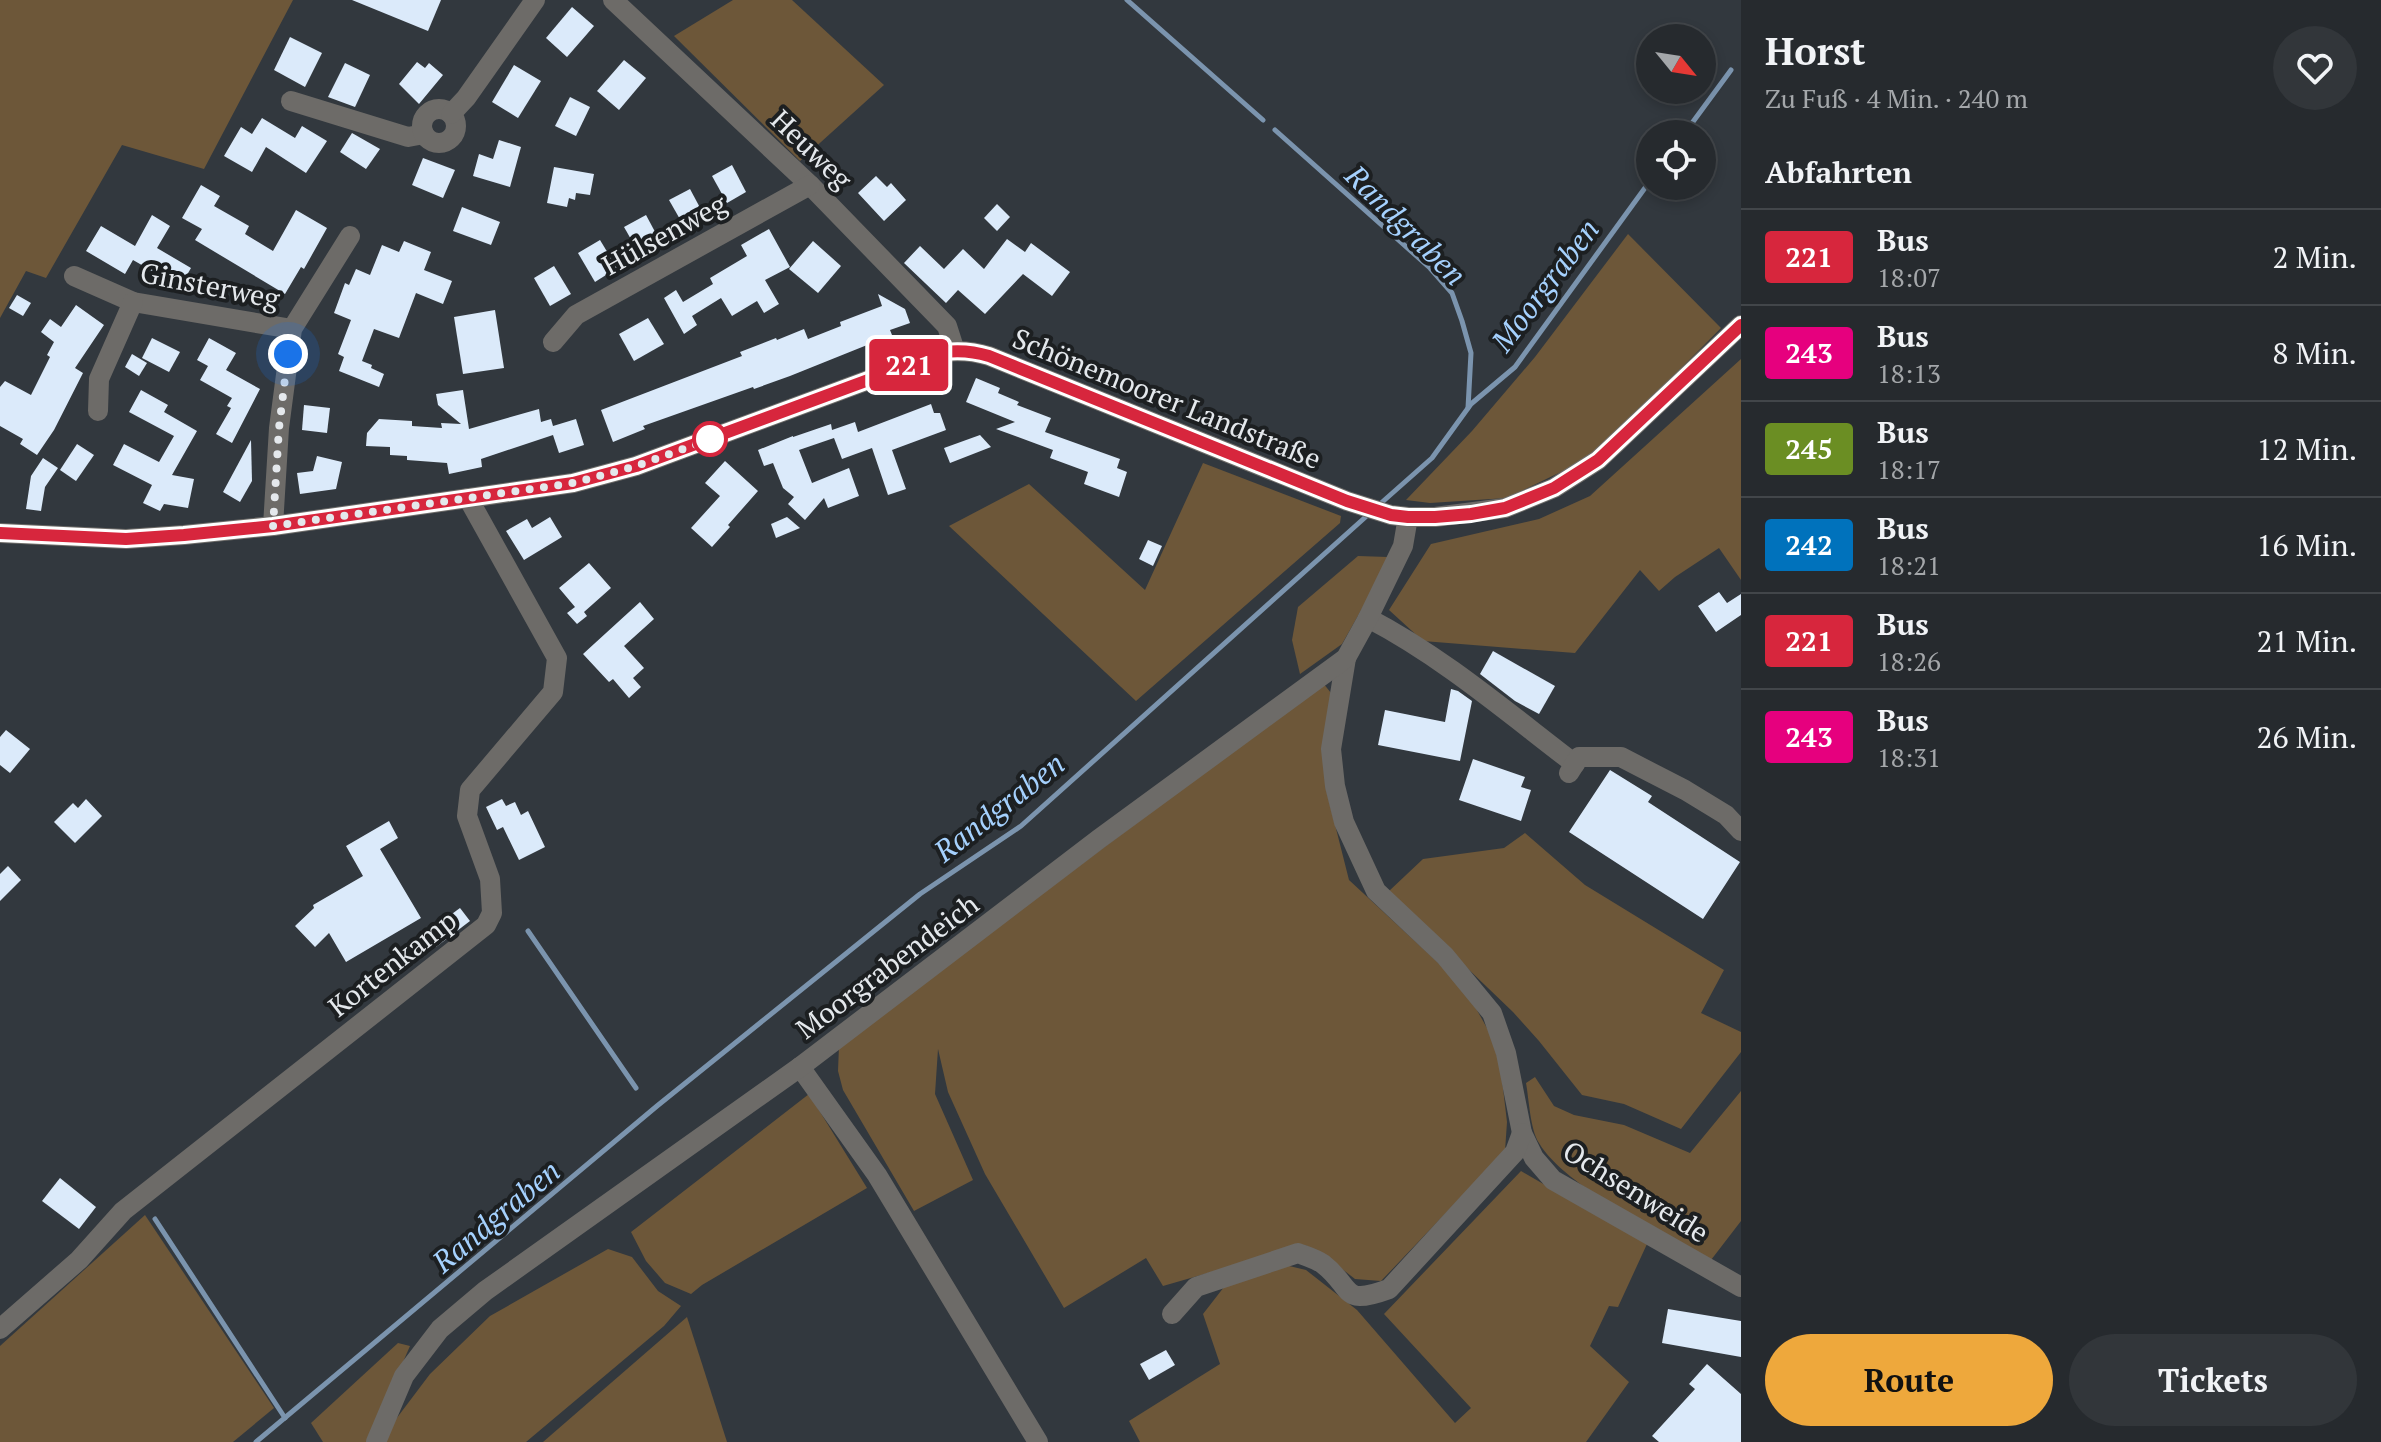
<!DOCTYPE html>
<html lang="de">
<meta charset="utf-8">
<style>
:root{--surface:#262a2e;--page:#32363a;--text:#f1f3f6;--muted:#a4a7aa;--line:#42464a;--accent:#eea83c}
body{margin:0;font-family:"PT Serif",serif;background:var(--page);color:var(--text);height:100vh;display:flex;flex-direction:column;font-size:30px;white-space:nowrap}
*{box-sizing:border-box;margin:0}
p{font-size:26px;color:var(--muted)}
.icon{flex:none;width:44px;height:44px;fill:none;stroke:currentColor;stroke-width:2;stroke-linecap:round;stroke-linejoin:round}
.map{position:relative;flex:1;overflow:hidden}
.panel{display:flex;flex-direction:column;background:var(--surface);width:640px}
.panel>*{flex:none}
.badge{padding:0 16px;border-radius:6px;font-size:28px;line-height:52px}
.needle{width:52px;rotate:120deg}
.controls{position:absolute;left:1636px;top:24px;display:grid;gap:16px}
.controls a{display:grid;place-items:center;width:80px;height:80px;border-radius:50%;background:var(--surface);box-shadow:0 4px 12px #0003,0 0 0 2px var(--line);font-size:40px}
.you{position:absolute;width:40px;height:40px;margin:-20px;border:6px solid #fff;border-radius:50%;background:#1a73e8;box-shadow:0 0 0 12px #1a73e833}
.map>.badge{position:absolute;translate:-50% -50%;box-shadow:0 0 0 4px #fff}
h2{padding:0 24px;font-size:30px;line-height:72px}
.round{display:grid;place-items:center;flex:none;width:84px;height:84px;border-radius:42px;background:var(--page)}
.headline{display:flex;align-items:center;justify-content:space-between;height:136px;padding:0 24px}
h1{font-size:38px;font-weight:800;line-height:60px}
.action{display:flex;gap:16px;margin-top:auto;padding:16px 24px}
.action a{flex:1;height:92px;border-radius:48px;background:var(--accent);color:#111;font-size:32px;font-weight:800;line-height:92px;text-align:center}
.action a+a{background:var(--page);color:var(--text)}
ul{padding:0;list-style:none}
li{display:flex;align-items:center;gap:24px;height:96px;padding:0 24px;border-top:2px solid var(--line)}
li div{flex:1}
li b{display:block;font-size:30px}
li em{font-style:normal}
li .badge{min-width:88px;font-weight:700;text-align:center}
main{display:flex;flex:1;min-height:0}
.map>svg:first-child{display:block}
.green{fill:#6d5739}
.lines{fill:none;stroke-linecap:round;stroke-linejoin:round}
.stream{stroke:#7b94ae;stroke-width:5}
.building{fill:#dbeafa}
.minor{stroke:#6d6b68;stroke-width:20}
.line-casing{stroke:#fff;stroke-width:18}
.line{stroke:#d7263d;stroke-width:12}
.walk{stroke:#e4e8ec;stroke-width:8;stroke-dasharray:0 14.4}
.stop-dot{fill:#fff;stroke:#d7263d;stroke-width:4}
.labels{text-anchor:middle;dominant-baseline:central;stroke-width:8;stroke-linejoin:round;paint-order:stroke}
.street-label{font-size:28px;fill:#e4e8ec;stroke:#1c1f21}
.water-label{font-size:30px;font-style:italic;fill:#a5d1fe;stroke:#1c1f21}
</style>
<main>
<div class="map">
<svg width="1741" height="1442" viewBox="0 0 1741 1442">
<rect width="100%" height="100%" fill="#32383e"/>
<g class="green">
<path d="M 0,0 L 293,0 L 204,169 L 122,145 L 46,278 L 26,271 L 0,318 Z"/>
<path d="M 733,0 L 792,0 L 884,85 L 800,161 L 674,36 Z"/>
<path d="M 1628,234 L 1721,328 L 1594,456 L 1507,498 L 1430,503 L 1406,500 L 1472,431 L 1535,357 Z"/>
<path d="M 1741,359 L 1741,580 L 1719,548 L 1675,577 L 1659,591 L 1640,570 L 1575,653 L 1423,641 L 1389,610 L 1431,544 L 1539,519 L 1590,496 Z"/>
<path d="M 1203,463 L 1341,516 L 1340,523 L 1136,701 L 949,526 L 1029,484 L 1145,590 Z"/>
<path d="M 1358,556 L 1388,557 L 1372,591 L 1342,644 L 1300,674 L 1292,640 L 1298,607 Z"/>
<path d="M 1323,683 L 1331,693 L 1325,785 L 1349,880 L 1446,970 L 1473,1003 L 1492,1037 L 1501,1071 L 1507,1122 L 1505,1151 L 1381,1281 L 1355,1279 L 1324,1255 L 1305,1245 L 1163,1286 L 1146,1258 L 1064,1308 L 985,1174 L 948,1092 L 938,1049 L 935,1094 L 973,1180 L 914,1211 L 843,1090 L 838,1071 L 839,1046 Z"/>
<path d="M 1525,833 L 1585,885 L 1724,970 L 1701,1013 L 1741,1032 L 1741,1052 L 1681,1129 L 1624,1104 L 1582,1095 L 1539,1041 L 1513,1012 L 1388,892 L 1423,859 L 1504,848 Z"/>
<path d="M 1535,1077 L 1554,1106 L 1574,1115 L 1624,1125 L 1690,1153 L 1741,1091 L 1741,1221 L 1711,1260 C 1664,1234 1565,1187 1539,1143 C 1530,1129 1529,1099 1526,1083 Z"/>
<path d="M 809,1094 L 867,1188 L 702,1285 L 691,1294 L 665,1283 L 646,1261 L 631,1232 Z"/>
<path d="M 1521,1171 L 1647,1244 L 1618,1307 L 1609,1306 L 1590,1346 L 1629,1382 L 1586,1442 L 1140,1442 L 1129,1421 L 1220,1364 L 1203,1314 L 1224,1287 L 1285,1265 L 1306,1270 L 1357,1310 L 1455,1423 L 1471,1408 L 1384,1314 Z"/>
<path d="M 145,1215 L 274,1408 L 233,1442 L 0,1442 L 0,1346 Z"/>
<path d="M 608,1249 L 632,1257 L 658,1291 L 681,1306 L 664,1326 L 526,1442 L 386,1442 L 390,1427 L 430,1374 L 490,1316 Z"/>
<path d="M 687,1317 L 727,1442 L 543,1442 Z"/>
<path d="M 398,1343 L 410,1346 L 368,1442 L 323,1442 L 311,1423 Z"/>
</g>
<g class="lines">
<g class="stream">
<path d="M 1127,0 L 1263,120"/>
<path d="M 1275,130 L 1430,268 L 1452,293 L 1462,321 L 1471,353 L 1468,408"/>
<path d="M 1684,134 L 1731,70"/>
<path d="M 1380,504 L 1432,458 L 1471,404 L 1515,367 L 1650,181"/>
<path d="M 528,931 L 636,1088"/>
<path d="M 155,1219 L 285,1418"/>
<path d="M 256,1442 L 657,1106 L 920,894 L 1021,826 L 1370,513"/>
</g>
</g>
<g class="building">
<path d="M 352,0 L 441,0 L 428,31 Z"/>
<path d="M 572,7 L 594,26 L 567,57 L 546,38 Z"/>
<path d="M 290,37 L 322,53 L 305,87 L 274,70 Z"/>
<path d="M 624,60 L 646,78 L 619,110 L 597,91 Z"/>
<path d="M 417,62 L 425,68 L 429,63 L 443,75 L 419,104 L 399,84 Z"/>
<path d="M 345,63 L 370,75 L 355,107 L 328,97 Z"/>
<path d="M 514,65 L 541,81 L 518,118 L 492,102 Z"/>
<path d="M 570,97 L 590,107 L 576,136 L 555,126 Z"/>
<path d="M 262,118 L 295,138 L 302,126 L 327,141 L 306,173 L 266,147 L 252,172 L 224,156 L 241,127 L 252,134 Z"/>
<path d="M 352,133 L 380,149 L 366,169 L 340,152 Z"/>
<path d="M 499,140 L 521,147 L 510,187 L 473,176 L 479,154 L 493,159 Z"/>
<path d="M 423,158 L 455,170 L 443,198 L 412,185 Z"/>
<path d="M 732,165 L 746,192 L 727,203 L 712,176 Z"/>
<path d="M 554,167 L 594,174 L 590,195 L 576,193 L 575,200 L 569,198 L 567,207 L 547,203 Z"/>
<path d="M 876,176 L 887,187 L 891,183 L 906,200 L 884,221 L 858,193 Z"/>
<path d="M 201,185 L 220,196 L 214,206 L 249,226 L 245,234 L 273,251 L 296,210 L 327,228 L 304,269 L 301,267 L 285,294 L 195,240 L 202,229 L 182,218 Z"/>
<path d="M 690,189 L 705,217 L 685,228 L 669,200 Z"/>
<path d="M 997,204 L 1010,217 L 997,231 L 984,218 Z"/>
<path d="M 462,207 L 500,222 L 491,245 L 453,231 Z"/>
<path d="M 152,215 L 170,226 L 157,248 L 191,268 L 180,287 L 133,260 L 125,274 L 86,251 L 101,226 L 135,246 Z"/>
<path d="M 646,215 L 661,243 L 640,255 L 624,227 Z"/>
<path d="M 769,229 L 790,267 L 765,280 L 779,304 L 764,313 L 757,301 L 732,316 L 721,298 L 692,316 L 697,325 L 684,334 L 664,298 L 676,290 L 683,302 L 713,284 L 710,278 L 747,256 L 741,245 Z"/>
<path d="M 1007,239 L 1025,252 L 1031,243 L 1070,272 L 1052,296 L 1023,274 L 985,314 L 958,290 L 946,303 L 904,263 L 920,246 L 944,269 L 963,249 L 984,269 Z"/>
<path d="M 600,240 L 617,268 L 595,282 L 578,253 Z"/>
<path d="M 404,241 L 431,252 L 424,270 L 452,281 L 443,304 L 416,293 L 399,338 L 374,329 L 362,361 L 372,365 L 371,368 L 384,374 L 379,387 L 339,371 L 344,357 L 338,354 L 351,320 L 334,313 L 345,283 L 349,285 L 356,269 L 370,275 L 382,245 L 399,252 Z"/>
<path d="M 813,241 L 841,266 L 818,293 L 789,269 Z"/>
<path d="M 554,266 L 571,294 L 550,306 L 534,278 Z"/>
<path d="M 878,294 L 905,309 L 910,323 L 890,330 L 892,335 L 790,376 L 754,389 L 753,387 L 643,426 L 645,429 L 613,442 L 601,410 L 742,356 L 740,352 L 776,338 L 777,340 L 804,329 L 808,339 L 841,326 L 840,322 L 882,306 Z"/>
<path d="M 17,295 L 31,303 L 23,316 L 9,308 Z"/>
<path d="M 76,305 L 104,325 L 75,368 L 83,373 L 54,430 L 37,455 L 20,444 L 23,439 L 0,426 L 0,387 L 5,381 L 31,395 L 50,357 L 47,355 L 54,342 L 41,332 L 50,319 L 61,327 Z"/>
<path d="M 495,310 L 504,368 L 463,374 L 454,317 Z"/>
<path d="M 648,318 L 664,344 L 634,361 L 619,334 Z"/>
<path d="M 152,338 L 180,352 L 169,372 L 142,358 Z"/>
<path d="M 209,338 L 236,353 L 226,370 L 260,389 L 232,443 L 216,434 L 231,408 L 227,406 L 232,398 L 200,380 L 208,366 L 197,360 Z"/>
<path d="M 132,354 L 147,363 L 139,376 L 125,367 Z"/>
<path d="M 976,378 L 1000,388 L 998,393 L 1019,402 L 1017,405 L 1051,418 L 1045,432 L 1120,459 L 1117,468 L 1127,472 L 1119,497 L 1084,484 L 1088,472 L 1050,458 L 1053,450 L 996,429 L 1015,422 L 966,402 Z"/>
<path d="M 141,390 L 168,405 L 164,412 L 197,431 L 172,475 L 194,479 L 188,508 L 164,504 L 160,511 L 143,503 L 152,485 L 113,465 L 124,444 L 159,462 L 174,436 L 129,412 Z"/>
<path d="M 463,390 L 469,429 L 539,409 L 541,422 L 551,419 L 553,426 L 576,419 L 584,445 L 559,453 L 553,435 L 481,459 L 482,467 L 449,474 L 447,463 L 407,460 L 407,456 L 390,455 L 390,447 L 366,446 L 367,433 L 379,419 L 412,421 L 412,426 L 442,428 L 441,423 L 461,424 L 438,405 L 436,394 Z"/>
<path d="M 931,404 L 934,413 L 940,413 L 946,430 L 892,450 L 906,489 L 888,495 L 872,448 L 842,459 L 834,438 L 799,450 L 812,483 L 849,468 L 859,496 L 828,508 L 824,498 L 805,520 L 788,504 L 794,497 L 783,488 L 773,463 L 764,466 L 758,450 L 793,436 L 793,437 L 831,424 L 832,430 L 855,422 L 858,432 Z"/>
<path d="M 304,405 L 330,408 L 327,433 L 302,430 Z"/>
<path d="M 980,435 L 991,447 L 950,463 L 944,448 Z"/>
<path d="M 251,440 L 252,481 L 240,502 L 223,492 Z"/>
<path d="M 77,444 L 94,455 L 76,481 L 60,470 Z"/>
<path d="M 317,456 L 342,462 L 336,489 L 300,494 L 297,473 L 313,471 Z"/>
<path d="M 43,458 L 58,468 L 45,487 L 41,511 L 26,509 L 31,476 Z"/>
<path d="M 725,461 L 758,491 L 728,525 L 730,527 L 712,547 L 691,528 L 720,496 L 705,483 Z"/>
<path d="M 550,517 L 562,537 L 524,560 L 506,531 L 527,519 L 532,528 Z"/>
<path d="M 787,517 L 800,528 L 776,538 L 771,524 Z"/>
<path d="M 1148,540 L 1162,546 L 1153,566 L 1139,559 Z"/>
<path d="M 589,563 L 611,588 L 584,612 L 587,616 L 577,624 L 567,613 L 575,607 L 559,588 Z"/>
<path d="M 1719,592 L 1727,603 L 1741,594 L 1741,615 L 1716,632 L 1698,606 Z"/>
<path d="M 640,602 L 654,619 L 624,646 L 644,668 L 633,678 L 641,687 L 629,698 L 613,679 L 609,682 L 583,654 Z"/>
<path d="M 1493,651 L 1555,686 L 1539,714 L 1515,701 L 1480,674 Z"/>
<path d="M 1451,689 L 1458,691 L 1472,701 L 1460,761 L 1378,745 L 1385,710 L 1445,722 Z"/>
<path d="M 6,730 L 30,749 L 10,773 L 0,765 L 0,737 Z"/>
<path d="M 1473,759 L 1525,777 L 1521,787 L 1531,790 L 1521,821 L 1459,800 Z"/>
<path d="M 1610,770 L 1652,796 L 1648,802 L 1740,862 L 1703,919 L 1569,832 Z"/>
<path d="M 86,799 L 102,816 L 75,843 L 54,822 L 73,803 L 78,808 Z"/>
<path d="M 502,799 L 506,806 L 515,802 L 521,815 L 528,811 L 545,847 L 519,860 L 503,827 L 497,830 L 486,807 Z"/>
<path d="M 389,821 L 398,838 L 380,849 L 421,918 L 346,962 L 329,933 L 315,947 L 295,926 L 314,908 L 313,905 L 363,876 L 346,846 Z"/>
<path d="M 8,866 L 21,880 L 0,901 L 0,874 Z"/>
<path d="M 460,908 L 470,921 L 436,947 L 426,933 Z"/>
<path d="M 60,1178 L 96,1207 L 79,1229 L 42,1201 Z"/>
<path d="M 1668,1309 L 1741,1321 L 1741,1357 L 1662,1343 Z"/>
<path d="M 1166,1350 L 1175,1365 L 1149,1380 L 1140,1364 Z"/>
<path d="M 1707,1364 L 1741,1394 L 1741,1442 L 1659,1442 L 1652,1436 L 1695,1389 L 1689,1384 Z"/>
</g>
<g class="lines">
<g class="minor">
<path d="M 613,0 L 810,185 L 947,326 L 955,351"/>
<path d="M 291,101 L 408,137 L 424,134"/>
<circle cx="439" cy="126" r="17"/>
<path d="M 451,114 L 466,98 L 535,0"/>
<path d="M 74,276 L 133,302 L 292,329"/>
<path d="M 553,342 L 576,315 L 810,185"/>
<path d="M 98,411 L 99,379 L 133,302"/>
<path d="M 273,526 L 279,428 L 292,329 L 350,236"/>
<path d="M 0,533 L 126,539 L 184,535 L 273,526 L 573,483 L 636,466 L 944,352 C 960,350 973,351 989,356 L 1347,501 L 1391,515 L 1408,517 L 1435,517 L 1505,508 L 1554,488 L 1598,460 L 1741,325"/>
<path d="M 1368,618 C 1443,657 1508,713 1575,764"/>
<path d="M 1346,658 L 1331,749 L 1335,786 L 1344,822 L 1376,891 L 1445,956 L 1492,1013 L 1506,1053 L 1522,1133 L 1534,1158 L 1553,1180 L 1741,1287"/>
<path d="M 1569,773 L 1579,757 L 1621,757 L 1685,790 L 1726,815 L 1741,831"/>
<path d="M 800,1067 L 877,1175 L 1038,1442"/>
<path d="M 1172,1314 L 1196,1287 L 1298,1253 C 1306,1256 1316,1259 1323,1264 C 1354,1288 1340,1307 1389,1289 L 1515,1152 L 1522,1133"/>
<path d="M 0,1329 L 79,1260 L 123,1211 L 486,925 L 492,913 L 490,879 L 467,816 L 470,790 L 553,692 L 557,658 L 468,498"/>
<path d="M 376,1442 L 404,1376 L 440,1329 L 485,1291 L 800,1067 L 1099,839 L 1346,658 L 1368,618 L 1403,546 L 1408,517"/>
</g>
</g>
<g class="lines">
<defs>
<path id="line" d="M 0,533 L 126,539 L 184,535 L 273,526 L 573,483 L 636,466 L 944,352 C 960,350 973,351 989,356 L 1347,501 L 1391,515 L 1408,517 L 1435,517 L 1471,514 L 1505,508 L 1554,488 L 1598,460 L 1741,325"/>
</defs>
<use href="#line" class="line-casing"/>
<use href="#line" class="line"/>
<path class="walk" d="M 288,354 L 279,428 L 273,526 L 573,483 L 636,466 L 714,438 L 710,439"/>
</g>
<circle class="stop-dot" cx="710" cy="439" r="16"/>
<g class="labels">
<g class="street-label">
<text transform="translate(812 149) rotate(44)">Heuweg</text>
<text transform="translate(664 234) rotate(-29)">Hülsenweg</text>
<text transform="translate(210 285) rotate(11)">Ginsterweg</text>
<text transform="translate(1167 398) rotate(22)">Schönemoorer Landstraße</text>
<text transform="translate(392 963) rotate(-38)">Kortenkamp</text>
<text transform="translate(887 966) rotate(-37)">Moorgrabendeich</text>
<text transform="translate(1636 1191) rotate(32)">Ochsenweide</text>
</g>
<g class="water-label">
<text transform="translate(1406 225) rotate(45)">Randgraben</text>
<text transform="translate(1545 285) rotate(-53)">Moorgraben</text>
<text transform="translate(999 807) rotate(-38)">Randgraben</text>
<text transform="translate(496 1216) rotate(-40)">Randgraben</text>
</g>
</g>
</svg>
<div class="controls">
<a><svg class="needle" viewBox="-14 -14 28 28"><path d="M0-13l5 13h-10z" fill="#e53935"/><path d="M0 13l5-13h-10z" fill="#a4a7aa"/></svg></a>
<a><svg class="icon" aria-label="locate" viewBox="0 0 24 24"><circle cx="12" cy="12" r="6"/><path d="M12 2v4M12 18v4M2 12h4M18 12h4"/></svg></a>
</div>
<div class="you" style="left:288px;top:354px"></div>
<b class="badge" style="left:909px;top:365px;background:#d7263d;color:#fff">221</b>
</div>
<section class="panel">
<div class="headline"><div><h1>Horst</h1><p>Zu Fuß · 4 Min. · 240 m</p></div><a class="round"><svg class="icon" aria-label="heart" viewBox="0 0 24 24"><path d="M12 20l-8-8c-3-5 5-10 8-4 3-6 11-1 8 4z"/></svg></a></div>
<h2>Abfahrten</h2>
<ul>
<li><span class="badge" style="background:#d7263d;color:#fff">221</span><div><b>Bus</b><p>18:07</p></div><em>2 Min.</em></li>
<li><span class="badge" style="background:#e6007e;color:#fff">243</span><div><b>Bus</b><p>18:13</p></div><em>8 Min.</em></li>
<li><span class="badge" style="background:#6b8e23;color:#fff">245</span><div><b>Bus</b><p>18:17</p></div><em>12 Min.</em></li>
<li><span class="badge" style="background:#0072bc;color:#fff">242</span><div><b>Bus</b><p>18:21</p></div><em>16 Min.</em></li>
<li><span class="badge" style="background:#d7263d;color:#fff">221</span><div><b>Bus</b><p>18:26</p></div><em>21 Min.</em></li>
<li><span class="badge" style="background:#e6007e;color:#fff">243</span><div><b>Bus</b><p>18:31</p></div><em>26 Min.</em></li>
</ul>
<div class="action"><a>Route</a><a>Tickets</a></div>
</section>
</main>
